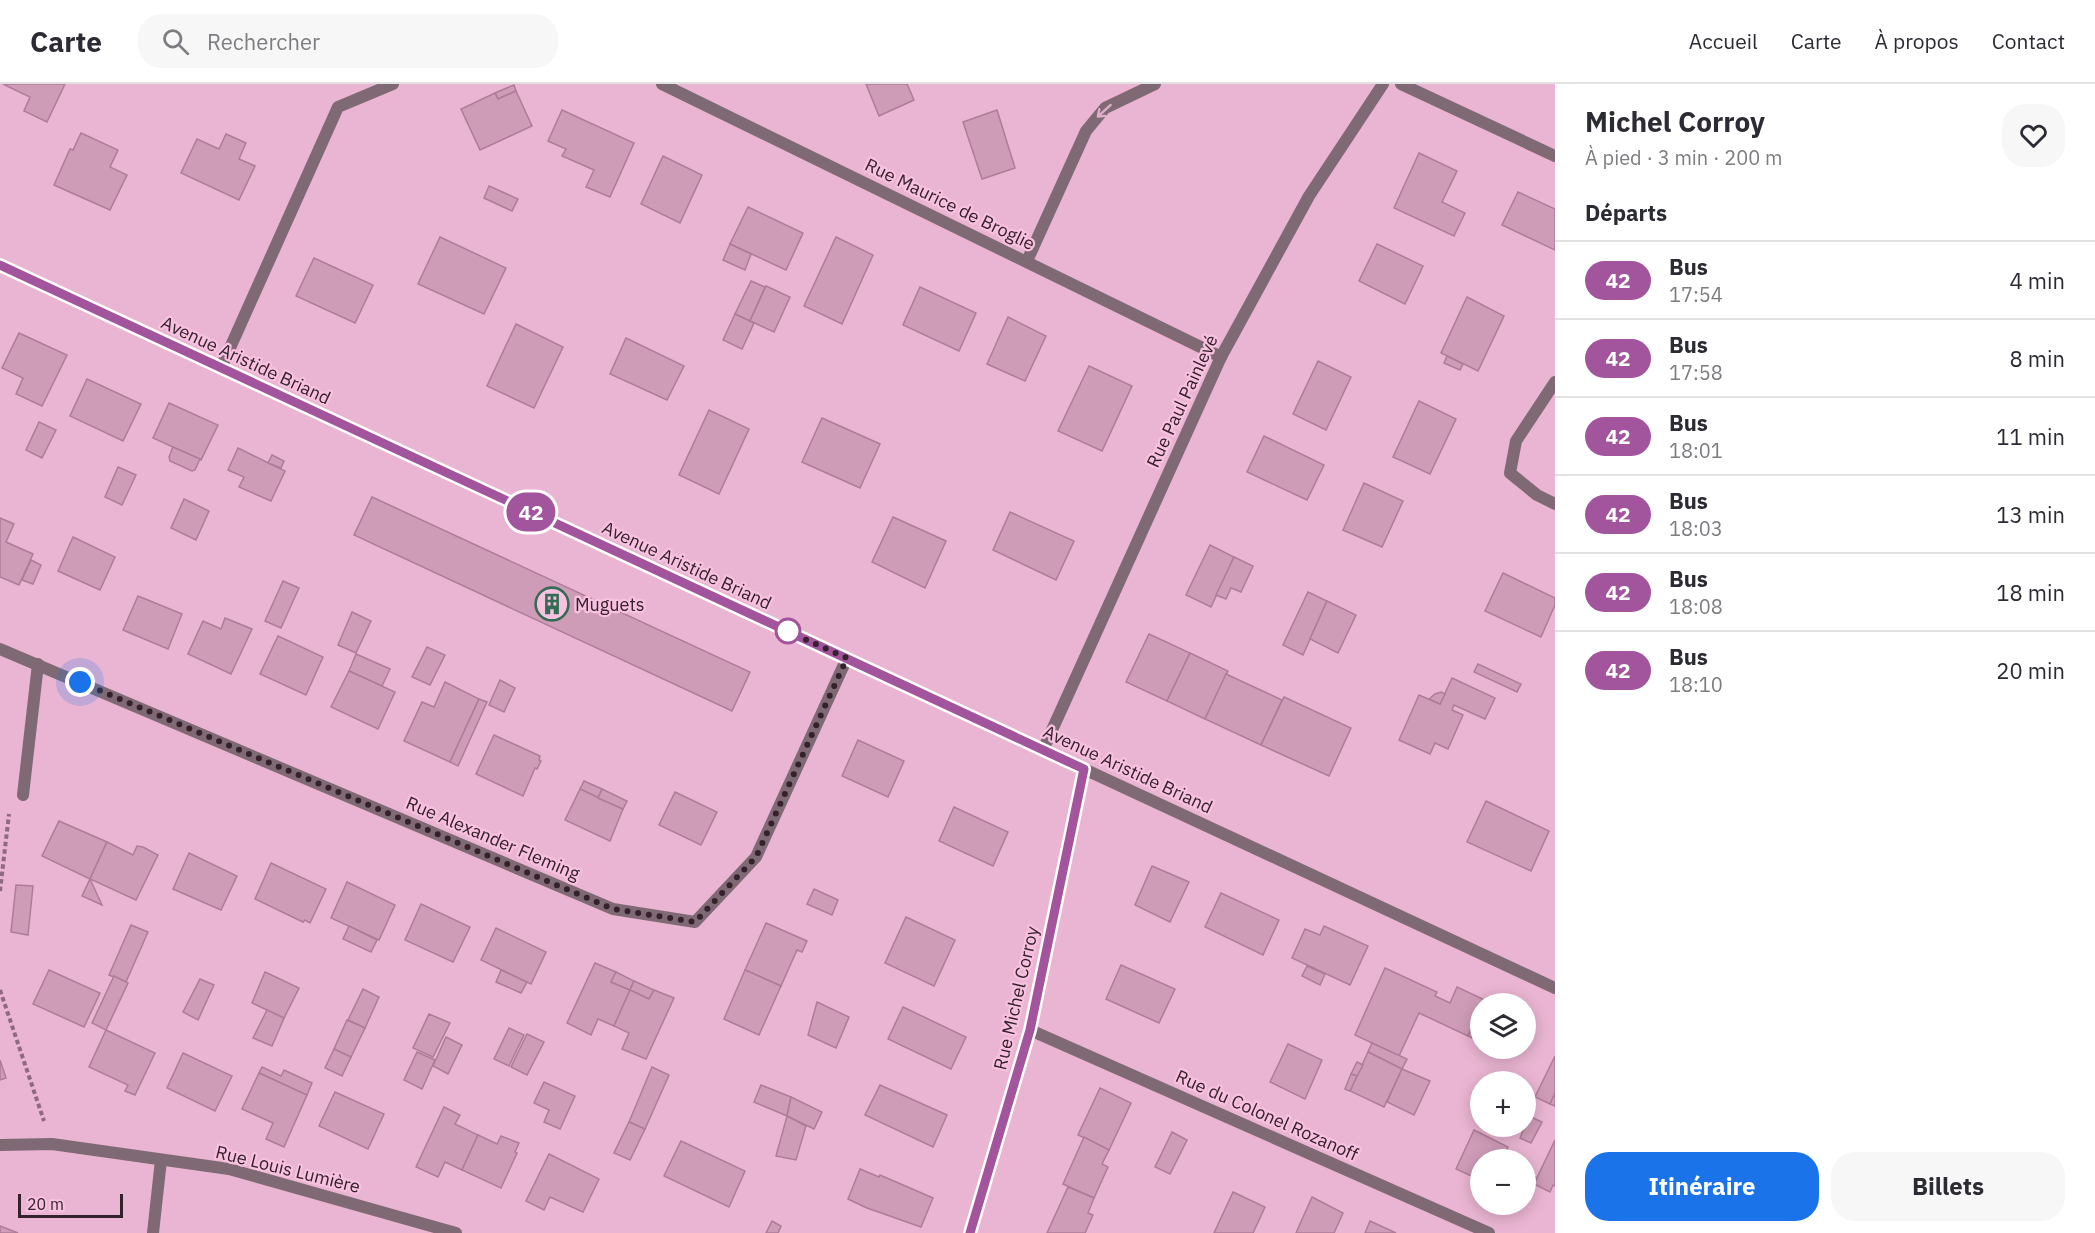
<!DOCTYPE html>
<html lang="fr">
<meta charset="utf-8">
<style>
:root{--surface:#fff;--page:#f7f7f7;--text:#2b2b33;--muted:#7c7c81;--line:#e1e1e2;--accent:#1a73e8}
body{margin:0;font-family:"IBM Plex Sans",sans-serif;background:var(--page);color:var(--text);height:100vh;display:flex;flex-direction:column;font-size:22px;white-space:nowrap}
*{box-sizing:border-box;margin:0}
p{font-size:20px;color:var(--muted)}
.icon{flex:none;width:33px;height:33px;fill:none;stroke:currentColor;stroke-width:2;stroke-linecap:round;stroke-linejoin:round}
.map{position:relative;flex:1;overflow:hidden}
.panel{display:flex;flex-direction:column;background:var(--surface);width:540px}
.panel>*{flex:none}
.badge{padding:0 12px;border-radius:20px;font-size:21px;line-height:39px}
.buttons{position:absolute;left:1470px;top:909px;display:grid;gap:12px}
.buttons a{display:grid;place-items:center;width:66px;height:66px;border-radius:50%;background:var(--surface);box-shadow:0 3px 15px #0003;font-size:30px}
.scale{position:absolute;left:18px;bottom:15px;width:105px;box-sizing:border-box;padding-left:6px;border:3px solid #35212c;border-top:0;font-size:16px;line-height:21px;white-space:nowrap;color:#35212c;-webkit-text-stroke:4px #f7c1df;paint-order:stroke}
.you{position:absolute;width:30px;height:30px;margin:-15px;border:4px solid #fff;border-radius:50%;background:#1a73e8;box-shadow:0 0 0 9px #1a73e833}
.map>.badge{position:absolute;translate:-50% -50%;box-shadow:0 0 0 3px #fff}
h2{padding:0 30px;font-size:22px;line-height:54px}
.round{display:grid;place-items:center;flex:none;width:63px;height:63px;border-radius:24px;background:var(--page)}
.head{display:flex;align-items:center;justify-content:space-between;height:102px;padding:0 30px}
h1{font-size:28px;font-weight:800;line-height:45px}
.primary-button{display:flex;gap:12px;margin-top:auto;padding:12px 30px}
.primary-button a{flex:1;height:69px;border-radius:24px;background:var(--accent);color:#fff;font-size:24px;font-weight:800;line-height:69px;text-align:center}
.primary-button a+a{background:var(--page);color:var(--text)}
ul{padding:0;list-style:none}
li{display:flex;align-items:center;gap:18px;height:78px;padding:0 30px;border-top:2px solid var(--line)}
li div{flex:1}
li b{display:block;font-size:22px}
li em{font-style:normal}
li .badge{min-width:66px;font-weight:700;text-align:center}
header{display:flex;align-items:center;gap:36px;box-sizing:border-box;height:84px;padding:0 30px;background:var(--surface);border-bottom:2px solid var(--line)}
header strong{font-size:28px}
nav{display:flex;gap:33px;margin-inline-start:auto;font-size:21px}
.search{width:420px;height:54px;background:var(--page);display:flex;align-items:center;gap:15px;box-sizing:border-box;padding:0 21px;border-radius:24px;color:var(--muted);font-size:22px}
main{display:flex;flex:1;min-height:0}
.map>svg:first-child{display:block}
.building{fill:#cf9cb8;stroke:#ae7c98;stroke-width:1.5}
.lines{fill:none;stroke-linecap:round;stroke-linejoin:round}
.path{stroke:#8e6a7e;stroke-width:4;stroke-dasharray:4.5 3;stroke-linecap:butt}
.lane{stroke:#7f6974;stroke-width:12}
.street{stroke:#7f6974;stroke-width:12}
.oneway{stroke:#dfafca}
.line-casing{stroke:#fff;stroke-width:14}
.line{stroke:#a2559d;stroke-width:9}
.walk{stroke:#35212c;stroke-width:6;stroke-dasharray:0 10.8}
.stop-dot{fill:#fff;stroke:#a2559d;stroke-width:3}
.labels{text-anchor:middle;dominant-baseline:central;stroke-width:4.5;stroke-linejoin:round;paint-order:stroke}
.street-label{font-size:18px;fill:#35212c;stroke:#f7c1df}
.poi-label{font-size:18px;fill:#35212c;stroke:#f7c1df;text-anchor:start}
</style>
<header>
<strong>Carte</strong>
<div class="search"><svg class="icon" aria-label="search" viewBox="0 0 24 24"><circle cx="10" cy="10" r="6"/><path d="M15 15l6 6"/></svg>Rechercher</div>
<nav><a>Accueil</a><a>Carte</a><a>À propos</a><a>Contact</a></nav>
</header>
<main>
<div class="map">
<svg width="1555" height="1149" viewBox="0 0 1555 1149">
<rect width="100%" height="100%" fill="#eab5d2"/>
<g class="building">
<path d="M 3,0 L 65,0 L 47,38 L 24,27 L 30,13 Z"/>
<path d="M 866,0 L 907,0 L 914,16 L 879,32 Z"/>
<path d="M 514,1 L 516,7 L 498,15 L 495,9 Z"/>
<path d="M 516,7 L 532,42 L 480,66 L 461,25 L 495,9 L 498,15 Z"/>
<path d="M 562,26 L 634,59 L 610,113 L 586,103 L 594,86 L 562,72 L 566,65 L 548,57 Z"/>
<path d="M 997,26 L 1015,84 L 982,95 L 963,38 Z"/>
<path d="M 81,49 L 118,66 L 110,83 L 127,91 L 110,126 L 54,101 L 70,65 L 73,66 Z"/>
<path d="M 226,50 L 246,59 L 239,75 L 255,82 L 239,116 L 181,89 L 197,55 L 219,65 Z"/>
<path d="M 1419,69 L 1457,87 L 1442,118 L 1465,129 L 1454,152 L 1394,124 Z"/>
<path d="M 663,72 L 702,91 L 680,139 L 641,120 Z"/>
<path d="M 489,102 L 518,115 L 512,127 L 484,114 Z"/>
<path d="M 1518,108 L 1555,125 L 1555,166 L 1502,141 Z"/>
<path d="M 748,123 L 803,149 L 786,186 L 730,160 Z"/>
<path d="M 440,153 L 506,184 L 484,230 L 418,200 Z"/>
<path d="M 836,153 L 873,171 L 842,240 L 804,222 Z"/>
<path d="M 730,160 L 751,170 L 745,186 L 723,176 Z"/>
<path d="M 1377,160 L 1423,182 L 1405,220 L 1359,197 Z"/>
<path d="M 314,174 L 373,201 L 355,239 L 296,212 Z"/>
<path d="M 751,197 L 765,203 L 750,237 L 735,230 Z"/>
<path d="M 766,202 L 790,213 L 774,248 L 750,237 Z"/>
<path d="M 920,203 L 976,229 L 959,267 L 903,241 Z"/>
<path d="M 1467,213 L 1504,232 L 1478,287 L 1441,269 Z"/>
<path d="M 735,230 L 754,239 L 742,265 L 723,256 Z"/>
<path d="M 1008,233 L 1046,252 L 1025,297 L 987,280 Z"/>
<path d="M 516,240 L 563,263 L 534,324 L 487,302 Z"/>
<path d="M 19,249 L 67,271 L 42,322 L 16,310 L 23,294 L 2,284 Z"/>
<path d="M 626,254 L 684,282 L 667,316 L 610,290 Z"/>
<path d="M 1447,272 L 1463,280 L 1460,286 L 1444,279 Z"/>
<path d="M 1318,277 L 1351,293 L 1326,346 L 1293,330 Z"/>
<path d="M 1089,282 L 1132,302 L 1102,367 L 1058,347 Z"/>
<path d="M 87,295 L 141,320 L 123,357 L 70,332 Z"/>
<path d="M 1419,317 L 1456,335 L 1430,390 L 1393,373 Z"/>
<path d="M 169,319 L 218,341 L 201,376 L 153,354 Z"/>
<path d="M 709,326 L 749,345 L 719,410 L 679,391 Z"/>
<path d="M 822,334 L 880,360 L 860,404 L 802,378 Z"/>
<path d="M 39,338 L 56,346 L 42,374 L 26,366 Z"/>
<path d="M 1264,352 L 1324,381 L 1307,416 L 1247,388 Z"/>
<path d="M 173,363 L 200,375 L 195,386 L 192,387 L 170,377 L 169,373 Z"/>
<path d="M 238,364 L 285,387 L 271,417 L 239,403 L 244,393 L 228,386 Z"/>
<path d="M 272,371 L 284,377 L 281,384 L 268,379 Z"/>
<path d="M 118,383 L 136,391 L 122,421 L 105,413 Z"/>
<path d="M 1364,399 L 1403,417 L 1382,463 L 1343,446 Z"/>
<path d="M 372,413 L 750,588 L 732,627 L 354,451 Z"/>
<path d="M 184,415 L 209,427 L 196,456 L 171,444 Z"/>
<path d="M 1010,428 L 1074,457 L 1056,496 L 993,466 Z"/>
<path d="M 893,433 L 946,457 L 925,504 L 872,478 Z"/>
<path d="M 0,434 L 14,440 L 6,458 L 33,470 L 19,501 L 0,493 Z"/>
<path d="M 73,453 L 115,473 L 100,506 L 58,487 Z"/>
<path d="M 1210,461 L 1234,473 L 1211,523 L 1186,511 Z"/>
<path d="M 1234,473 L 1253,482 L 1241,508 L 1231,504 L 1226,515 L 1216,511 Z"/>
<path d="M 31,476 L 41,481 L 33,500 L 22,496 Z"/>
<path d="M 1503,489 L 1555,514 L 1555,521 L 1541,553 L 1485,527 Z"/>
<path d="M 283,497 L 299,504 L 281,544 L 265,537 Z"/>
<path d="M 1308,508 L 1327,517 L 1303,571 L 1283,561 Z"/>
<path d="M 138,512 L 182,530 L 168,565 L 123,546 Z"/>
<path d="M 1327,517 L 1356,531 L 1338,569 L 1310,555 Z"/>
<path d="M 352,528 L 371,537 L 356,569 L 338,561 Z"/>
<path d="M 225,534 L 252,545 L 231,590 L 188,570 L 203,537 L 221,545 Z"/>
<path d="M 1149,550 L 1190,569 L 1167,617 L 1126,598 Z"/>
<path d="M 278,552 L 323,573 L 306,611 L 260,590 Z"/>
<path d="M 427,563 L 445,571 L 430,601 L 412,593 Z"/>
<path d="M 1190,569 L 1228,587 L 1205,635 L 1167,617 Z"/>
<path d="M 356,570 L 390,585 L 382,602 L 349,587 Z"/>
<path d="M 1478,580 L 1521,600 L 1517,608 L 1474,588 Z"/>
<path d="M 349,587 L 395,608 L 378,645 L 331,623 Z"/>
<path d="M 1226,590 L 1282,616 L 1261,661 L 1205,635 Z"/>
<path d="M 1452,594 L 1495,614 L 1485,635 L 1454,621 L 1452,626 L 1463,631 L 1448,665 L 1435,659 L 1430,670 L 1399,656 L 1419,611 L 1440,620 Z"/>
<path d="M 500,596 L 515,604 L 504,628 L 489,621 Z"/>
<path d="M 445,598 L 479,615 L 450,678 L 404,657 L 422,618 L 434,623 Z"/>
<path d="M 1441,608 L 1445,610 L 1440,620 L 1429,615 L 1435,610 Z"/>
<path d="M 1284,613 L 1351,644 L 1329,692 L 1261,661 Z"/>
<path d="M 479,615 L 487,618 L 458,682 L 450,678 Z"/>
<path d="M 494,651 L 540,672 L 539,676 L 541,677 L 537,685 L 535,684 L 523,712 L 476,690 Z"/>
<path d="M 858,656 L 904,677 L 888,713 L 842,692 Z"/>
<path d="M 584,697 L 602,705 L 598,714 L 580,705 Z"/>
<path d="M 580,705 L 623,725 L 610,757 L 565,736 Z"/>
<path d="M 602,705 L 627,717 L 623,725 L 598,714 Z"/>
<path d="M 675,708 L 717,728 L 701,761 L 659,741 Z"/>
<path d="M 1486,717 L 1549,747 L 1531,787 L 1467,758 Z"/>
<path d="M 954,723 L 1008,748 L 993,782 L 939,757 Z"/>
<path d="M 59,737 L 107,758 L 90,795 L 42,772 Z"/>
<path d="M 107,758 L 133,771 L 137,762 L 143,763 L 158,771 L 136,816 L 90,795 Z"/>
<path d="M 189,769 L 237,792 L 221,826 L 173,805 Z"/>
<path d="M 271,779 L 326,805 L 310,839 L 305,836 L 303,838 L 255,815 Z"/>
<path d="M 1152,782 L 1189,798 L 1170,838 L 1135,821 Z"/>
<path d="M 90,795 L 102,821 L 82,812 Z"/>
<path d="M 347,798 L 395,821 L 379,856 L 331,834 Z"/>
<path d="M 16,801 L 33,802 L 28,851 L 11,848 Z"/>
<path d="M 814,805 L 838,816 L 832,831 L 807,820 Z"/>
<path d="M 1221,809 L 1279,836 L 1263,871 L 1205,843 Z"/>
<path d="M 421,820 L 470,843 L 453,878 L 405,856 Z"/>
<path d="M 906,833 L 955,856 L 934,902 L 885,879 Z"/>
<path d="M 766,839 L 807,857 L 802,868 L 797,866 L 781,902 L 745,886 Z"/>
<path d="M 131,841 L 148,848 L 126,898 L 109,891 Z"/>
<path d="M 349,842 L 377,856 L 371,868 L 343,855 Z"/>
<path d="M 1324,842 L 1368,862 L 1350,901 L 1292,874 L 1305,845 L 1320,851 Z"/>
<path d="M 496,844 L 546,868 L 531,900 L 481,876 Z"/>
<path d="M 595,879 L 616,888 L 611,898 L 630,906 L 614,942 L 598,935 L 591,951 L 567,939 Z"/>
<path d="M 1121,881 L 1175,905 L 1159,939 L 1106,915 Z"/>
<path d="M 1307,882 L 1325,890 L 1320,901 L 1302,892 Z"/>
<path d="M 1385,884 L 1437,908 L 1435,912 L 1450,919 L 1457,903 L 1485,916 L 1483,920 L 1480,920 L 1480,925 L 1468,952 L 1419,929 L 1399,972 L 1355,951 Z"/>
<path d="M 49,886 L 100,909 L 84,943 L 33,920 Z"/>
<path d="M 501,886 L 527,898 L 521,909 L 496,898 Z"/>
<path d="M 745,886 L 781,902 L 759,951 L 724,935 Z"/>
<path d="M 265,888 L 299,904 L 284,934 L 252,919 Z"/>
<path d="M 616,888 L 634,897 L 630,906 L 611,898 Z"/>
<path d="M 114,892 L 128,899 L 106,946 L 92,939 Z"/>
<path d="M 200,895 L 214,901 L 198,936 L 183,928 Z"/>
<path d="M 634,897 L 654,906 L 649,915 L 630,906 Z"/>
<path d="M 363,905 L 379,913 L 365,944 L 348,936 Z"/>
<path d="M 630,906 L 649,915 L 654,906 L 674,914 L 646,975 L 622,965 L 629,949 L 614,942 Z"/>
<path d="M 817,918 L 849,933 L 836,964 L 808,951 Z"/>
<path d="M 903,923 L 966,953 L 951,985 L 888,955 Z"/>
<path d="M 1480,925 L 1480,958 L 1468,952 Z"/>
<path d="M 267,926 L 284,934 L 272,962 L 253,954 Z"/>
<path d="M 429,930 L 450,939 L 433,973 L 413,964 Z"/>
<path d="M 347,936 L 365,944 L 351,973 L 334,965 Z"/>
<path d="M 509,944 L 524,951 L 509,982 L 494,975 Z"/>
<path d="M 106,946 L 155,969 L 135,1011 L 125,1007 L 128,1001 L 89,983 Z"/>
<path d="M 527,950 L 544,958 L 527,991 L 511,983 Z"/>
<path d="M 446,953 L 462,961 L 448,990 L 433,982 Z"/>
<path d="M 1372,959 L 1407,975 L 1402,985 L 1368,968 Z"/>
<path d="M 1288,960 L 1322,976 L 1305,1015 L 1270,998 Z"/>
<path d="M 334,965 L 351,973 L 342,992 L 325,984 Z"/>
<path d="M 417,968 L 435,976 L 422,1005 L 404,996 Z"/>
<path d="M 1368,968 L 1402,985 L 1384,1023 L 1350,1007 Z"/>
<path d="M 183,969 L 232,992 L 215,1027 L 167,1004 Z"/>
<path d="M 1555,972 L 1555,1009 L 1550,1020 L 1535,1013 Z"/>
<path d="M 0,976 L 6,994 L 0,996 Z"/>
<path d="M 1357,978 L 1363,981 L 1357,992 L 1351,990 Z"/>
<path d="M 262,983 L 281,992 L 284,986 L 312,999 L 307,1011 L 259,989 Z"/>
<path d="M 652,983 L 669,991 L 645,1045 L 629,1038 Z"/>
<path d="M 1402,985 L 1430,997 L 1414,1031 L 1387,1018 Z"/>
<path d="M 259,989 L 307,1011 L 284,1063 L 266,1055 L 273,1039 L 242,1025 Z"/>
<path d="M 1351,990 L 1357,992 L 1350,1007 L 1345,1005 Z"/>
<path d="M 544,998 L 575,1012 L 560,1045 L 544,1038 L 549,1026 L 534,1019 Z"/>
<path d="M 761,1001 L 791,1013 L 787,1032 L 754,1018 Z"/>
<path d="M 880,1001 L 947,1031 L 933,1063 L 865,1031 Z"/>
<path d="M 1100,1004 L 1131,1019 L 1109,1066 L 1078,1051 Z"/>
<path d="M 335,1008 L 384,1030 L 368,1065 L 319,1042 Z"/>
<path d="M 1555,1009 L 1555,1022 L 1550,1020 Z"/>
<path d="M 791,1013 L 822,1028 L 814,1045 L 787,1032 Z"/>
<path d="M 444,1023 L 460,1031 L 455,1040 L 478,1051 L 462,1086 L 445,1078 L 438,1093 L 416,1083 Z"/>
<path d="M 787,1032 L 806,1042 L 796,1076 L 776,1072 Z"/>
<path d="M 1529,1032 L 1542,1038 L 1531,1059 L 1520,1054 Z"/>
<path d="M 629,1038 L 645,1045 L 630,1076 L 614,1069 Z"/>
<path d="M 1474,1046 L 1508,1063 L 1503,1076 L 1480,1076 L 1480,1096 L 1456,1085 Z"/>
<path d="M 1172,1048 L 1187,1056 L 1170,1090 L 1155,1083 Z"/>
<path d="M 478,1051 L 497,1060 L 501,1052 L 519,1059 L 515,1068 L 517,1069 L 501,1104 L 462,1086 Z"/>
<path d="M 1084,1053 L 1109,1066 L 1102,1080 L 1108,1083 L 1094,1114 L 1063,1100 Z"/>
<path d="M 1555,1056 L 1555,1102 L 1553,1101 L 1550,1108 L 1534,1100 Z"/>
<path d="M 681,1057 L 745,1087 L 729,1123 L 664,1092 Z"/>
<path d="M 549,1070 L 599,1095 L 583,1128 L 550,1113 L 544,1126 L 526,1117 Z"/>
<path d="M 860,1085 L 879,1093 L 880,1091 L 933,1114 L 921,1143 L 867,1124 L 848,1115 Z"/>
<path d="M 1526,1088 L 1537,1094 L 1526,1118 Z"/>
<path d="M 1068,1103 L 1094,1114 L 1088,1129 L 1093,1131 L 1085,1149 L 1047,1149 Z"/>
<path d="M 1233,1108 L 1265,1123 L 1253,1149 L 1214,1149 Z"/>
<path d="M 1312,1113 L 1343,1129 L 1334,1149 L 1296,1149 Z"/>
<path d="M 772,1137 L 781,1142 L 778,1149 L 766,1149 Z"/>
<path d="M 1370,1137 L 1396,1149 L 1365,1149 Z"/>
<path d="M 0,1142 L 18,1149 L 0,1149 Z"/>
</g>
<g class="lines">
<g class="path">
<path d="M 0,807 L 9,730"/>
<path d="M 0,906 L 44,1037"/>
</g>
<path class="lane" d="M 23,711 L 38,580"/>
<g class="street">
<path d="M 662,0 L 1221,273"/>
<path d="M 1401,0 L 1555,72"/>
<path d="M 1027,177 L 1086,47 L 1105,24 L 1155,0"/>
<path d="M 0,181 L 1555,904"/>
<path d="M 221,284 L 338,23 L 393,0"/>
<path d="M 1555,298 L 1516,357 L 1510,389 L 1537,411 L 1555,420"/>
<path d="M 0,565 L 613,825 L 695,838 L 756,773 L 847,574"/>
<path d="M 1043,666 L 1221,273 L 1309,112 L 1383,0"/>
<path d="M 1030,946 L 1489,1149"/>
<path d="M 0,1061 L 52,1060 L 229,1085 L 456,1149"/>
<path d="M 153,1149 L 161,1076"/>
<path d="M 970,1149 L 1030,946 L 1084,685"/>
</g>
</g>
<defs><path id="oneway-shaft" d="M-6 0H5M1.5-3L5.5 0L1.5 3" fill="none" stroke-width="1.6" stroke-linecap="round" stroke-linejoin="round" transform="scale(1.5)"/></defs>
<use class="oneway" href="#oneway-shaft" transform="translate(1104 27) rotate(138)"/>
<g class="lines">
<defs>
<path id="line" d="M 0,181 L 1084,685 L 1030,946 L 970,1149"/>
</defs>
<use href="#line" class="line-casing"/>
<use href="#line" class="line"/>
<path class="walk" d="M 80,598 L 613,825 L 695,838 L 756,773 L 847,574 L 780,544 L 788,547"/>
</g>
<defs>
<symbol id="building-ring" viewBox="-11 -11 22 22"><circle r="9.5" fill="#f7c1df" stroke="#336c55" stroke-width="1.5"/><path d="M-4-6H4V6H1V3H-1V6H-4ZM-2.5-4.3h1.7v1.8h-1.7ZM.8-4.3h1.7v1.8H.8ZM-2.5-1h1.7V.8h-1.7ZM.8-1h1.7V.8H.8Z" fill="#336c55"/></symbol>
</defs>
<g fill-rule="evenodd">
<use href="#building-ring" x="533" y="501" width="38" height="38"/>
</g>
<circle class="stop-dot" cx="788" cy="547" r="12"/>
<g class="labels">
<g class="street-label">
<text transform="translate(950 120) rotate(26)">Rue Maurice de Broglie</text>
<text transform="translate(246 276) rotate(25)">Avenue Aristide Briand</text>
<text transform="translate(1182 317) rotate(-65)">Rue Paul Painlevé</text>
<text transform="translate(687 481) rotate(25)">Avenue Aristide Briand</text>
<text transform="translate(1128 685) rotate(25)">Avenue Aristide Briand</text>
<text transform="translate(493 754) rotate(23)">Rue Alexander Fleming</text>
<text transform="translate(1016 914) rotate(-77)">Rue Michel Corroy</text>
<text transform="translate(1267 1031) rotate(24)">Rue du Colonel Rozanoff</text>
<text transform="translate(288 1085) rotate(14)">Rue Louis Lumière</text>
</g>
<g class="poi-label">
<text x="575" y="520">Muguets</text>
</g>
</g>
</svg>
<div class="buttons">
<a><svg class="icon" aria-label="layers" viewBox="0 0 24 24"><path d="M12 4l9 5-9 5-9-5zM3 14l9 5 9-5"/></svg></a>
<a>+</a>
<a>−</a>
</div>
<div class="scale">20 m</div>
<div class="you" style="left:80px;top:598px"></div>
<b class="badge" style="left:531px;top:428px;background:#a2559d;color:#fff">42</b>
</div>
<section class="panel">
<div class="head"><div><h1>Michel Corroy</h1><p>À pied · 3 min · 200 m</p></div><a class="round"><svg class="icon" aria-label="heart" viewBox="0 0 24 24"><path d="M12 20l-8-8c-3-5 5-10 8-4 3-6 11-1 8 4z"/></svg></a></div>
<h2>Départs</h2>
<ul>
<li><span class="badge" style="background:#a2559d;color:#fff">42</span><div><b>Bus</b><p>17:54</p></div><em>4 min</em></li>
<li><span class="badge" style="background:#a2559d;color:#fff">42</span><div><b>Bus</b><p>17:58</p></div><em>8 min</em></li>
<li><span class="badge" style="background:#a2559d;color:#fff">42</span><div><b>Bus</b><p>18:01</p></div><em>11 min</em></li>
<li><span class="badge" style="background:#a2559d;color:#fff">42</span><div><b>Bus</b><p>18:03</p></div><em>13 min</em></li>
<li><span class="badge" style="background:#a2559d;color:#fff">42</span><div><b>Bus</b><p>18:08</p></div><em>18 min</em></li>
<li><span class="badge" style="background:#a2559d;color:#fff">42</span><div><b>Bus</b><p>18:10</p></div><em>20 min</em></li>
</ul>
<div class="primary-button"><a>Itinéraire</a><a>Billets</a></div>
</section>
</main>
